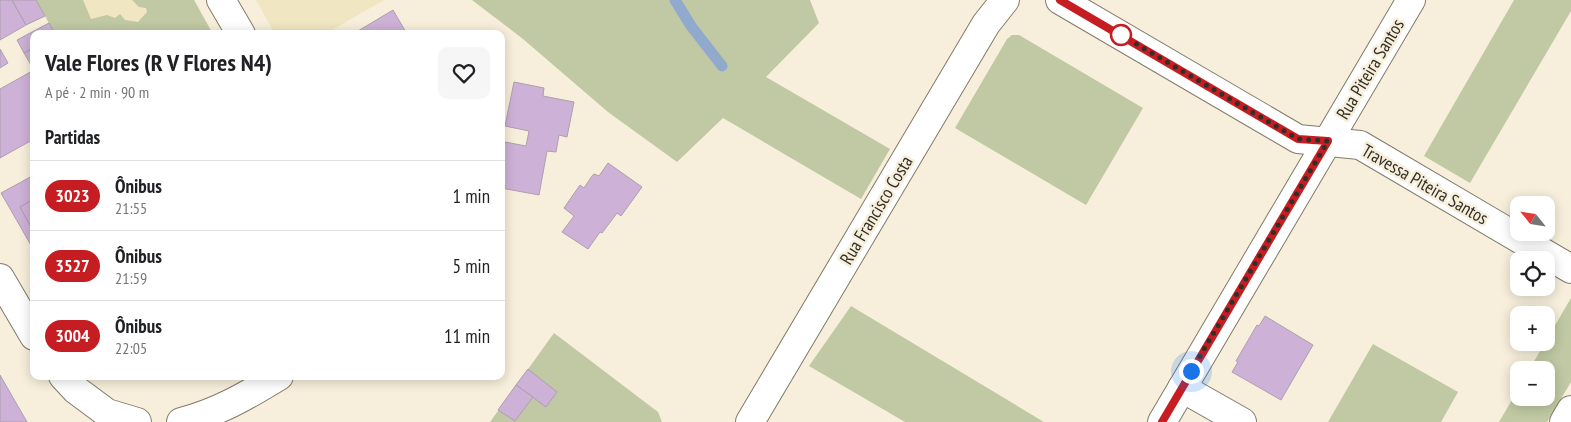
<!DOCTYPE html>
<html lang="pt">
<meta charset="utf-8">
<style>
:root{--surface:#fff;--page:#f6f6f6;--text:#202124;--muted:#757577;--line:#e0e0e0}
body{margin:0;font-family:"PT Sans Narrow",sans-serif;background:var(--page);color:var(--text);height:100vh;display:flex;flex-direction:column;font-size:19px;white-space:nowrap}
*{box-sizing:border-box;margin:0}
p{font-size:16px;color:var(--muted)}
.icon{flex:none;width:28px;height:28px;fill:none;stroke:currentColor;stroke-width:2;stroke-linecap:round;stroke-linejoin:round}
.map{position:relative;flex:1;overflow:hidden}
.panel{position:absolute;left:30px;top:30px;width:475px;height:350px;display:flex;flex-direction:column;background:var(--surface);border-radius:10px;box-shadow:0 2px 12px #0003}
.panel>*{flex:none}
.badge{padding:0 10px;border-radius:16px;font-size:18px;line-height:32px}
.needle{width:32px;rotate:300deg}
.fabs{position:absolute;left:1510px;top:196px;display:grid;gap:10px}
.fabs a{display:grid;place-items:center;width:45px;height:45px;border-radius:10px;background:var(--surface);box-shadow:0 2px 12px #0003;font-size:25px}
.you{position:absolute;width:25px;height:25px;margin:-12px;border:4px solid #fff;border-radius:50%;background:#1a73e8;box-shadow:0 0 0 8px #1a73e833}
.map>.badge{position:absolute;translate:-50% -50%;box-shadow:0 0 0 2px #fff}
h2{padding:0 15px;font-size:19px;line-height:45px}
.round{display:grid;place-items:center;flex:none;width:52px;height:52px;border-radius:10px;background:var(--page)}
.overview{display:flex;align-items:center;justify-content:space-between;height:85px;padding:0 15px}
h1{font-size:24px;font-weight:700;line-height:38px}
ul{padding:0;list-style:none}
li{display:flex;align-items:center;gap:15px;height:70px;padding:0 15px;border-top:1px solid var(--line)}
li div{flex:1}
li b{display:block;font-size:19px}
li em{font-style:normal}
li .badge{min-width:55px;font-weight:700;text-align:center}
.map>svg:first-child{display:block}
.green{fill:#c0c9a3}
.sand{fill:#f0e6c1}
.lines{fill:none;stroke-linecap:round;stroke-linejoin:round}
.stream{stroke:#92a9ce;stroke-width:11}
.building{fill:#ceb1d6;stroke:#ac9fb0}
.minor-casing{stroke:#827b69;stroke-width:30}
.minor{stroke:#fff;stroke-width:28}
.line-casing{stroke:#fff;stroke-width:11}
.line{stroke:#c61d23;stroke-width:8}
.walk{stroke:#322f28;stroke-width:5;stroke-dasharray:0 9}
.stop-dot{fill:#fff;stroke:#c61d23;stroke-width:2.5}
.labels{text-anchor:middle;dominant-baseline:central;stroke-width:5;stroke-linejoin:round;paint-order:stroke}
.street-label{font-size:18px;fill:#322f28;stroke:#f7efdb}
</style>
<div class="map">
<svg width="1571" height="422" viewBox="0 0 1571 422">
<rect width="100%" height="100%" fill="#f7efdb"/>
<g class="green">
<path d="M 36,0 L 194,0 L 213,34 L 55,34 Z"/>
<path d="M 472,0 L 810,0 L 819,23 L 766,77 L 890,149 L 861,199 L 723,118 L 677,162 L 608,112 L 523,39 Z"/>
<path d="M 1514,0 L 1571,0 L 1571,11 L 1470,183 L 1424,156 Z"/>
<path d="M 1012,35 L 1019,35 L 1143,108 L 1086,205 L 955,128 L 1007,39 Z"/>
<path d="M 1571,298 L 1571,382 L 1547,422 L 1499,422 L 1519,388 L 1519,398 L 1546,398 L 1546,370 L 1529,370 Z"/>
<path d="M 851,306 L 1044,422 L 905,422 L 809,366 Z"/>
<path d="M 554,333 L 658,412 L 662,422 L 490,422 Z"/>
<path d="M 1373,344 L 1458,392 L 1441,422 L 1328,422 Z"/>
</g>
<g class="sand">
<path d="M 83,0 L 132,0 L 139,7 L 146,8 L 147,12 L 138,22 L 125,20 L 120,14 L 115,18 L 107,15 L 91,19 Z"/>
<path d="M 256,0 L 384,0 L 325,34 L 275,34 Z"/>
</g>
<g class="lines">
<path class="stream" d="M 675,0 L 691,26 L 722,66"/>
</g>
<g class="building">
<path d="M 0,0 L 12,0 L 26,25 L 0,40 Z"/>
<path d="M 12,0 L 36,0 L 45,16 L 26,25 Z"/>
<path d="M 393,10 L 407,34 L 353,34 Z"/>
<path d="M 49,23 L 55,34 L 34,34 L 34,48 L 24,53 L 17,40 Z"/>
<path d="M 34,48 L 34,70 L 24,53 Z"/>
<path d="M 0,49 L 8,63 L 0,68 Z"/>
<path d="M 34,70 L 34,139 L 0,158 L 0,89 Z"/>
<path d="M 514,82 L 544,88 L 543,96 L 574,102 L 567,137 L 559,135 L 556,152 L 547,151 L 539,195 L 501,188 L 501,161 L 505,142 L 526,146 L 529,131 L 505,126 Z"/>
<path d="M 608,163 L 642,187 L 621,216 L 617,213 L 602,233 L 600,232 L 588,249 L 562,232 L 574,216 L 564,208 L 580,185 L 584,188 L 592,176 L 594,174 L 599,176 Z"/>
<path d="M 34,175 L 32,179 L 34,199 L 20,207 L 34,232 L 34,246 L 32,247 L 1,193 Z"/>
<path d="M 34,199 L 34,232 L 20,207 Z"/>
<path d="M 1265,316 L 1313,345 L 1281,400 L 1232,372 L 1238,362 L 1236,361 L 1257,325 L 1259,326 Z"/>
<path d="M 528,369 L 557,392 L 546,407 L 516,385 Z"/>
<path d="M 0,375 L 27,422 L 0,422 Z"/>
<path d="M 516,385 L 533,397 L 515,421 L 498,410 Z"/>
</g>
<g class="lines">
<defs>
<g id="minor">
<path d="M 221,0 L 241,34"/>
<path d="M 1060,0 L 1298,139 L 1360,145 L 1571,269"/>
<path d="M 0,278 L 34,336"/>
<path d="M 63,376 L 76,390 L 107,413 L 137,422"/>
<path d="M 1182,388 L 1242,422"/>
<path d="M 181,422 C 217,413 248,395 279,376"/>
<path d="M 750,422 L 986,24 L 1005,0"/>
<path d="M 1162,422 L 1411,0"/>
<path d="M 1564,422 L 1571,410"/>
</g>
</defs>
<use href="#minor" class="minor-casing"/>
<use href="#minor" class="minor"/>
</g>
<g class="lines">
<defs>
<path id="line" d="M 1060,0 L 1298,139 L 1328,141 L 1162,422"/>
</defs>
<use href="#line" class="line-casing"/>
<use href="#line" class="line"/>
<path class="walk" d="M 1121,35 L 1298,139 L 1328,141 L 1191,371"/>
</g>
<circle class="stop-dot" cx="1121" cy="35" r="10"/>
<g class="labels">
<g class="street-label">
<text transform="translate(1370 69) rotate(-59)">Rua Piteira Santos</text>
<text transform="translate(1425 184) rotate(30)">Travessa Piteira Santos</text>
<text transform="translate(876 210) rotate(-59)">Rua Francisco Costa</text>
</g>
</g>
</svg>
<div class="fabs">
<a><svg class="needle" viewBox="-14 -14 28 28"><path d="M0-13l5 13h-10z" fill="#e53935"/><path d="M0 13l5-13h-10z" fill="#757577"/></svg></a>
<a><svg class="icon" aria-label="locate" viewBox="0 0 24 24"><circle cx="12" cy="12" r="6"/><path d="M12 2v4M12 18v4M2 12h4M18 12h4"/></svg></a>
<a>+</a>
<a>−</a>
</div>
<div class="you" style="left:1191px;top:371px"></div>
<section class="panel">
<div class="overview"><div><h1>Vale Flores (R V Flores N4)</h1><p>A pé · 2 min · 90 m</p></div><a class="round"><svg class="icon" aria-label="heart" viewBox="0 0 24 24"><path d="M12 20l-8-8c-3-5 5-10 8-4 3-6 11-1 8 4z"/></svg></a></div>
<h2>Partidas</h2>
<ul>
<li><span class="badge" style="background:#c61d23;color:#fff">3023</span><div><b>Ônibus</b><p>21:55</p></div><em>1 min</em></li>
<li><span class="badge" style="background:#c61d23;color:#fff">3527</span><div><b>Ônibus</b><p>21:59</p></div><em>5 min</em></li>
<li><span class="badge" style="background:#c61d23;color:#fff">3004</span><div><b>Ônibus</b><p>22:05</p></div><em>11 min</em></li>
</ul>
</section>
</div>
